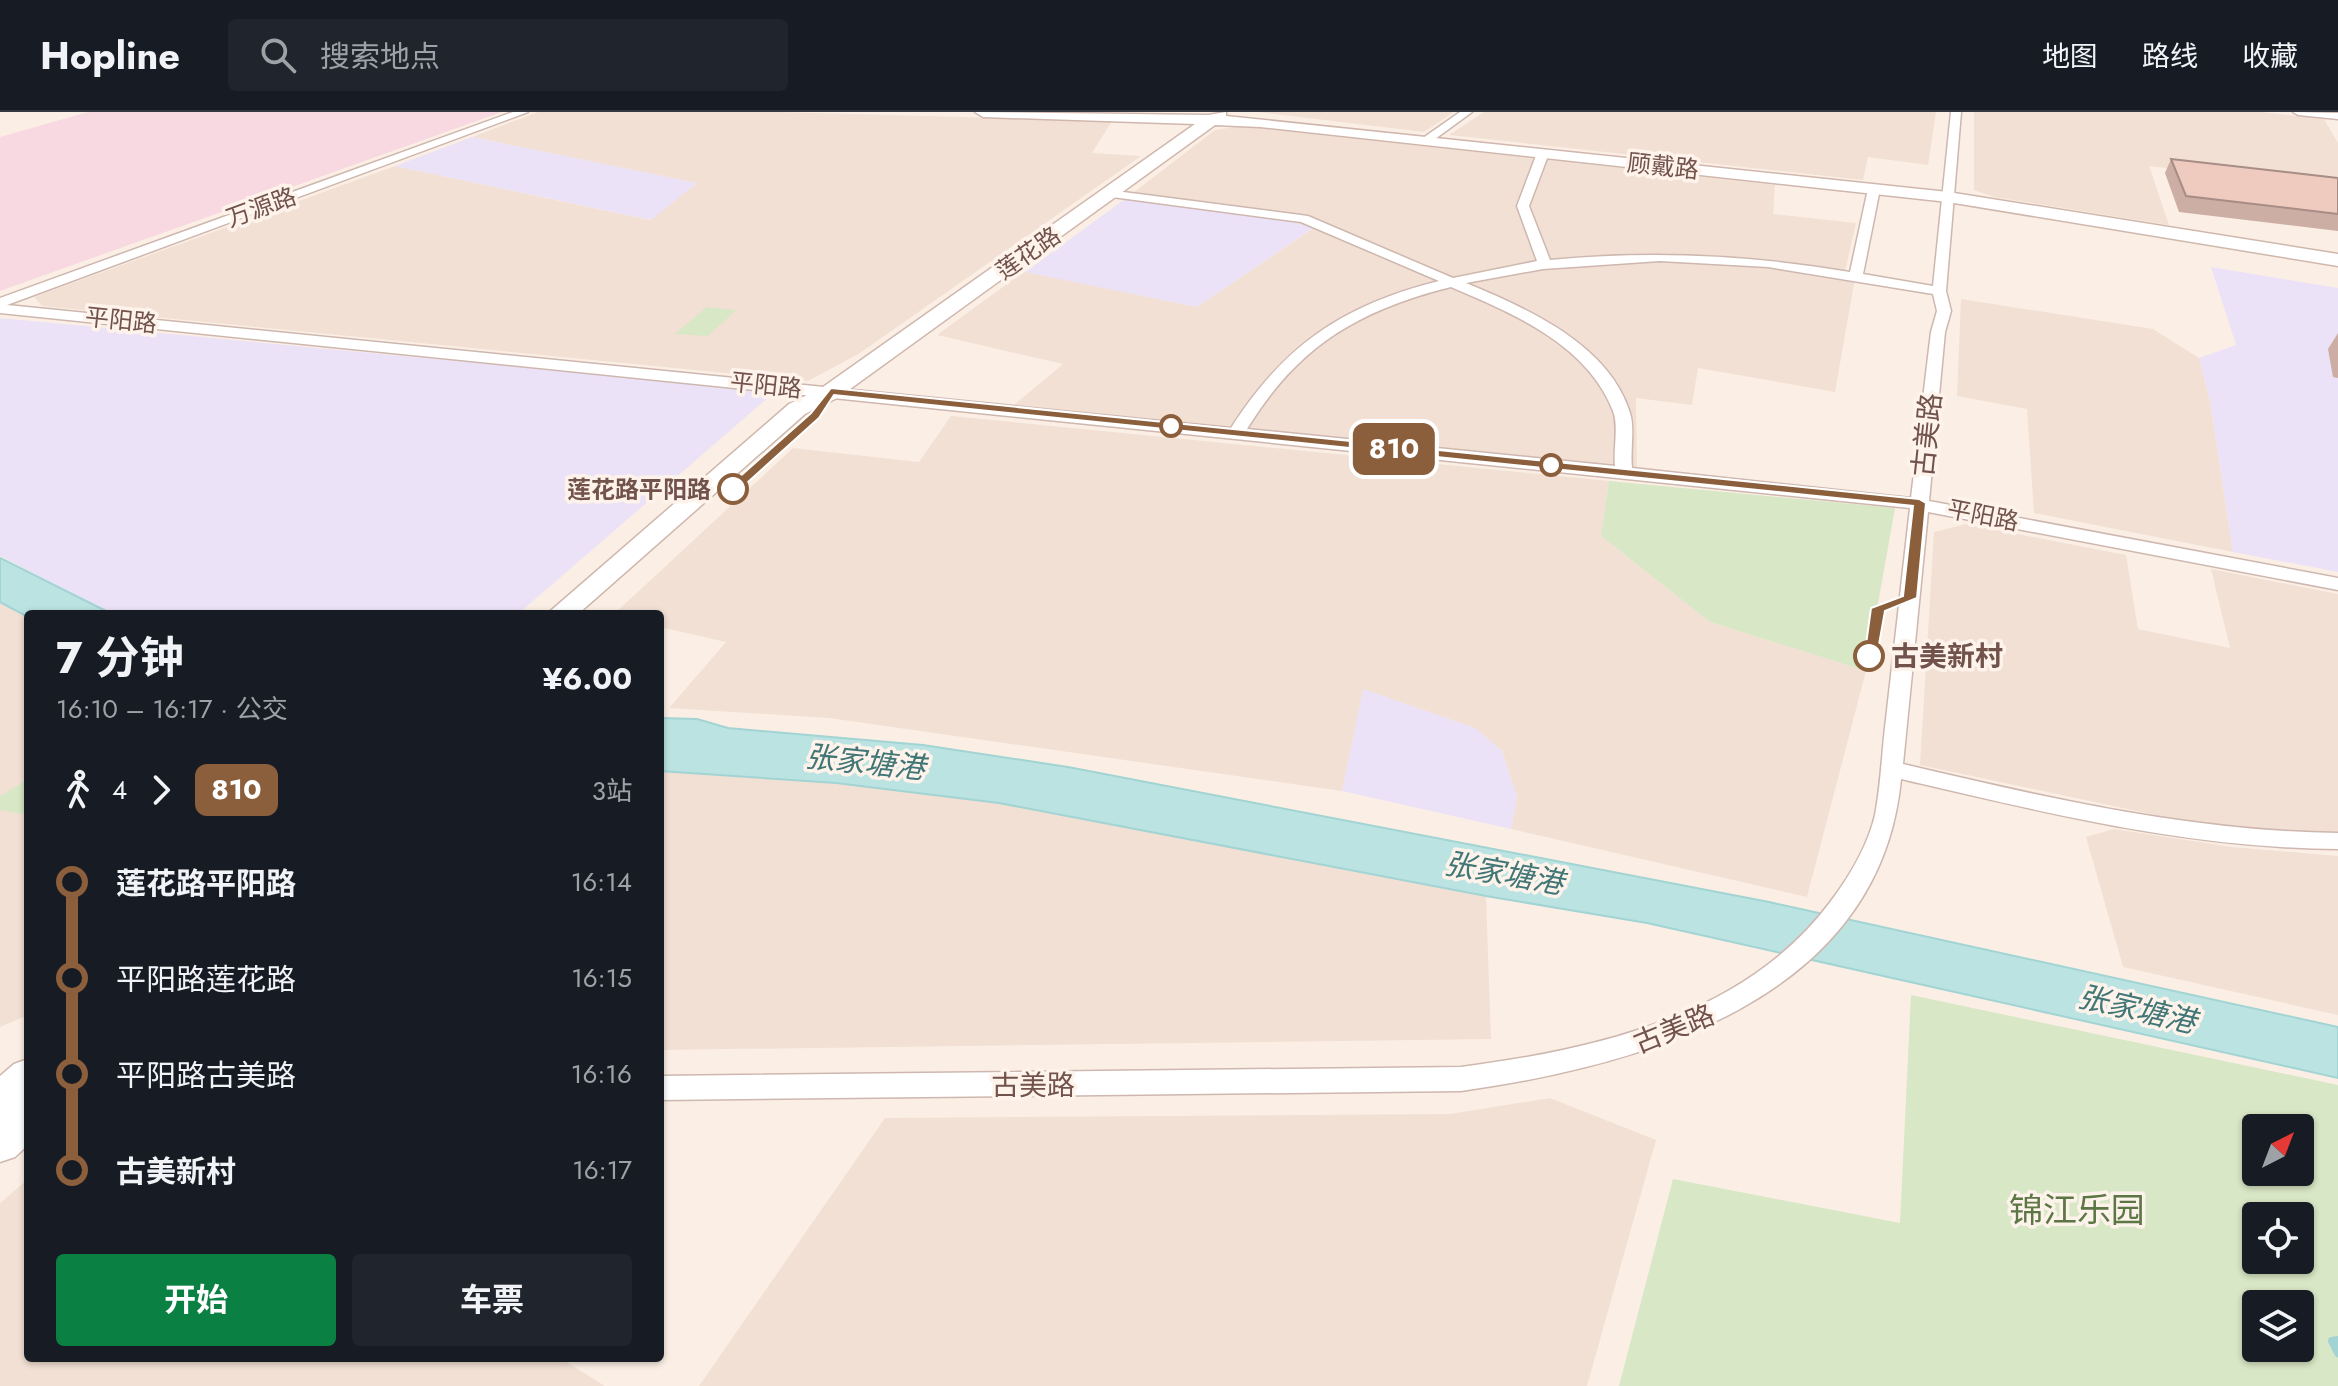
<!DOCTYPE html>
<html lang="zh">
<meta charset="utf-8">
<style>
:root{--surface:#171b24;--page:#20242c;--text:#f1f3f6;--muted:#9ea1a6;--line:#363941;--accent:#0b8043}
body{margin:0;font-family:Jost,"Noto Sans SC",sans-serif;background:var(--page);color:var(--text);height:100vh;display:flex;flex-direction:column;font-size:30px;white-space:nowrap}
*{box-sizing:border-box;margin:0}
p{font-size:26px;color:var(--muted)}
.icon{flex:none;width:44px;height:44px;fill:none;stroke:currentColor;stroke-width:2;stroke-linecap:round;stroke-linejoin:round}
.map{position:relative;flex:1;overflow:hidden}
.side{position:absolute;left:24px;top:498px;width:640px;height:752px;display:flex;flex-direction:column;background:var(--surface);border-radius:8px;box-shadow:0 2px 6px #0004}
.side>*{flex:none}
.badge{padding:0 16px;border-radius:12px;font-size:28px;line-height:52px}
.needle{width:52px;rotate:42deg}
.buttons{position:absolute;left:2242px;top:1002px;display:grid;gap:16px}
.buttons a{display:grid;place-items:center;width:72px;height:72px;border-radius:8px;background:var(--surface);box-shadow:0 2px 6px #0004;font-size:40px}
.map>.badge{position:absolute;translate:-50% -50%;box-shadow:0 0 0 4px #fff}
.legs{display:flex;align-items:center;gap:12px;height:88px;padding:0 32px;font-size:26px}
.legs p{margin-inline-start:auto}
.overview{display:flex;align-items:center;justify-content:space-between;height:136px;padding:0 32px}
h1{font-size:44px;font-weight:700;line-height:60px}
.cta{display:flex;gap:16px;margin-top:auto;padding:16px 32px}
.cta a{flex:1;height:92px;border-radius:8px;background:var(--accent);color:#fff;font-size:32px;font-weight:700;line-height:92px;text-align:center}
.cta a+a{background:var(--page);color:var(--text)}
ul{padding:0 32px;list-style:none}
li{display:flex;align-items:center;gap:28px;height:96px;font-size:30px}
li i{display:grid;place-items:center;width:12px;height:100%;margin:0 10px;background:currentColor}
li i::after{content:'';width:20px;height:20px;margin:-10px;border:6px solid;border-radius:50%;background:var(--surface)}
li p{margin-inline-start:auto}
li:first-child i{background:linear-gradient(#0000 50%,currentColor 0)}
li:last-child i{background:linear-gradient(currentColor 50%,#0000 0)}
header{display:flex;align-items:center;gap:48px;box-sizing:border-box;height:112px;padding:0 40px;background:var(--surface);border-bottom:2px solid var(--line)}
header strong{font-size:38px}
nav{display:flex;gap:44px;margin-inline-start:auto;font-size:28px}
.search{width:560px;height:72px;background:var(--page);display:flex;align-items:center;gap:20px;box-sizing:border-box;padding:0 28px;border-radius:8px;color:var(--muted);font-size:30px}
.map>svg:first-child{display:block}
.residential{fill:#f2e0d4}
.education{fill:#ece2f7}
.medical{fill:#f8d9e2}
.green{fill:#d8e7c5;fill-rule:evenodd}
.water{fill:#bbe3e2;stroke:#a2d4d3;stroke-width:2}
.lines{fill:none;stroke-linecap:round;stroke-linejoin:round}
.stream{stroke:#a2d4d3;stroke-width:8}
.minor-casing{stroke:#ceb7af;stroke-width:3}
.secondary-casing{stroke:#d0b7ad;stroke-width:3}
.minor{fill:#fff;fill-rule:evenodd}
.secondary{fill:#fff;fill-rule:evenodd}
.wall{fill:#cdaea4}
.building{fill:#eecabf;stroke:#a78d86;stroke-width:2}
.line-1{fill:#8b5e3c;stroke:#fff;stroke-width:2}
.stop-1-dot{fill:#fff;stroke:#8b5e3c;stroke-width:4}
.labels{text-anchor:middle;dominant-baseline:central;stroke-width:7;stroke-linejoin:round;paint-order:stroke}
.far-street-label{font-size:24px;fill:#72534c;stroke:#fef3eb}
.far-stop-label{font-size:24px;font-weight:bold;fill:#72534c;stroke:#fef3eb;text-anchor:end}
.street-label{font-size:28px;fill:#72534c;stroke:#fef3eb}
.stop-label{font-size:28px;font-weight:bold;fill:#72534c;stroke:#fef3eb;text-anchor:start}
.water-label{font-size:30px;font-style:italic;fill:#417676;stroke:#fef3eb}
.near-park-label{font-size:34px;fill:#5c7745;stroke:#fef3eb}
</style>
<header>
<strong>Hopline</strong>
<div class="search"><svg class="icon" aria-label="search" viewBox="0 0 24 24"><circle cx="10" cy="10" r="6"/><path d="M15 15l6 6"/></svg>搜索地点</div>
<nav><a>地图</a><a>路线</a><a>收藏</a></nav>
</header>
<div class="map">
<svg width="2338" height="1274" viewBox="0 0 2338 1274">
<rect width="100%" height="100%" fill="#fbefe5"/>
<g class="residential">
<path d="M 538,0 L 779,0 L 1112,9 L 1092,41 L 1141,44 L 860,241 L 808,269 L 42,194 L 34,185 L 395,54 L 650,108 L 696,71 L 472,25 Z"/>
<path d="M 1258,0 L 1454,0 L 1424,20 Z"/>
<path d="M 1484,0 L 1936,0 L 1928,53 L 1868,45 L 1863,68 L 1449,23 Z"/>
<path d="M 1974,0 L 2261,0 L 2324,7 L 2338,31 L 2338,76 L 2149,54 L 2169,113 L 1994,85 L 1974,78 Z"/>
<path d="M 1241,14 L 1775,73 L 1773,102 L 1856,111 L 1844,164 L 1855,166 L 1835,280 L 1698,256 L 1692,293 L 1636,286 L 1637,355 L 1014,293 L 1063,252 L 937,223 L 1025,159 L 1197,195 L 1312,117 L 1286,108 L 1125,87 L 1215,18 Z"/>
<path d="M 1961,187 L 2153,217 L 2199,246 L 2210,289 L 2233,440 L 2034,401 L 2027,297 L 1957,284 Z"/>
<path d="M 951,304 L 1609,369 L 1601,424 L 1710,510 L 1866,559 L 1807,785 L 1511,717 L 1517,685 L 1502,639 L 1475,616 L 1364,578 L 1342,679 L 829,606 L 669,596 L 726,530 L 660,515 L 660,502 L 614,502 L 793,336 L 919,350 Z"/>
<path d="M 1966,412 L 2126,443 L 2138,517 L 2230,536 L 2211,457 L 2338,482 L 2338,720 L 2288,721 L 2212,715 L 1920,653 L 1934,420 Z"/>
<path d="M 0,490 L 28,505 L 28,903 L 0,915 Z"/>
<path d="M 660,659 L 836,671 L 999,691 L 1486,784 L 1491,927 L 660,938 Z"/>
<path d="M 2114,717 L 2232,735 L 2338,744 L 2338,903 L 2123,855 L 2086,725 Z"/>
<path d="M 1550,986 L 1656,1028 L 1587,1274 L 699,1274 L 885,1006 L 1450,1002 Z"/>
<path d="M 28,1067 L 28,1246 L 560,1246 L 605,1274 L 0,1274 L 0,1091 Z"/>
</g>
<g class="education">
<path d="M 472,25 L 697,71 L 651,108 L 395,54 Z"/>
<path d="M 1125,87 L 1286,108 L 1313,116 L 1197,195 L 1025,160 Z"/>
<path d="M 2211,155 L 2338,176 L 2338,460 L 2233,440 L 2210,289 L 2199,246 L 2236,233 Z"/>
<path d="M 0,206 L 776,279 L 518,502 L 112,502 L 0,444 Z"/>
<path d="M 1363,577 L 1475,616 L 1502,639 L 1517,685 L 1511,717 L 1342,679 Z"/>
</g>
<path class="medical" d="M 88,0 L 502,0 L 0,179 L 0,25 Z"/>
<g class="green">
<path d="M 707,195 L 736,198 L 708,224 L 675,222 Z"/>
<path d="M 1609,369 L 1895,396 L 1866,559 L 1710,510 L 1601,424 Z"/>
<path d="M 28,667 L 28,703 L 0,698 L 0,684 Z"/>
<path d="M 1911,883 L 2338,973 L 2338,1274 L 1619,1274 L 1673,1067 L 1900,1111 ZM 2300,1016 L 2300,1060 L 2256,1060 L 2256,1016 ZM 2256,1104 L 2300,1104 L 2300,1148 L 2256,1148 ZM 2256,1192 L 2300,1192 L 2300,1236 L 2256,1236 Z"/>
</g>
<g class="water">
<path d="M 0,446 L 112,502 L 28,502 L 28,505 L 0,490 Z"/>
<path d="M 660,606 L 697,607 L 728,616 L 923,633 L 1068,655 L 1769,790 L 2338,915 L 2338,966 L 1647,811 L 1486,784 L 999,691 L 836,671 L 660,659 Z"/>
</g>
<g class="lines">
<path class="stream" d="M 2338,1228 L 2332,1229 L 2338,1241"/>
<defs>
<g id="minor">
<path d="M 513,0 L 528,0 L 7,193 L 1231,316 C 1284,233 1343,193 1439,169 L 1301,110 L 1112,85 L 1106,81 L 1108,78 L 1308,104 L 1453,166 L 1537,149 L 1517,94 L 1537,41 L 1543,38 L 1549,41 L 1529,94 L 1550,148 C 1652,138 1749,143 1850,160 L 1868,77 L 1874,73 L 1880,77 L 1863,162 L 1933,174 L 1951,0 L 1961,0 L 1946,179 L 1951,199 L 1945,220 L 1929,389 L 2338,466 L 2338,478 L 1928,400 L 1903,652 C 2047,686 2189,719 2338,721 L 2338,737 C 2188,736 2046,701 1901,667 C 1880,887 1645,953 1461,979 L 660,988 L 660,964 L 1461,955 C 1596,937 1745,905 1831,789 C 1849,765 1868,733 1875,703 C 1881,672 1882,638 1886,607 C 1894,537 1902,466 1910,396 L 0,201 L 0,186 ZM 1660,149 L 1768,155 L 1933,182 L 1937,199 L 1931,220 L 1911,386 L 1632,356 C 1630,339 1635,316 1630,301 C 1609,232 1526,196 1466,171 L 1543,157 ZM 1451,175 C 1512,201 1587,232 1613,299 C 1619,313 1613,338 1615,354 L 1247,317 C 1297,235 1358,198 1451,175 Z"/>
<path d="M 1460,0 L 1472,0 L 1431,30 L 1423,30 L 1423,26 Z"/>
<path d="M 2293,0 L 2338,1 L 2338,7 L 2298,3 Z"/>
</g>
<g id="secondary">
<path d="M 975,0 L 1208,3 L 1226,0 L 1226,4 L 1948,80 L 2338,142 L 2338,154 L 1948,90 L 1260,15 L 1215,13 L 839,285 L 805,302 L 578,502 L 547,502 L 789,292 L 823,275 L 1195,12 L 983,5 Z"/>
<path d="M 28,947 L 28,1033 L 15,1045 L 0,1050 L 0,964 L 14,952 Z"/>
</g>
</defs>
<use href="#minor" class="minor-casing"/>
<use href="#secondary" class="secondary-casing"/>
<use href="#minor" class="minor"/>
<use href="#secondary" class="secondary"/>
</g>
<g class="wall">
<path d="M 2171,47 L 2338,66 L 2338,119 L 2179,100 L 2165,61 Z"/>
<path d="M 2338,221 L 2338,266 L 2333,265 L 2328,237 Z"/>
</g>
<path class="building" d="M 2171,47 L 2338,66 L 2338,102 L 2186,84 Z"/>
<path class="line-1" d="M 831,276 L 1919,387 L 1926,391 L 1917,486 L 1885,499 L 1877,544 L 1864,547 L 1871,496 L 1903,484 L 1913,394 L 834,283 L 819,306 L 737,380 L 728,380 L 728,375 L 811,301 Z"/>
<g class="stop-1-dot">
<circle cx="1171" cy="314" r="10"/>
<circle cx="1551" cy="353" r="10"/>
<circle cx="733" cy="377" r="14"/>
<circle cx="1869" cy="544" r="14"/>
</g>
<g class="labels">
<g class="far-street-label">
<text transform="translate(1663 54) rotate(6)">顾戴路</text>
<text transform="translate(261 95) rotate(-20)">万源路</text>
<text transform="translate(1028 141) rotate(-35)">莲花路</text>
<text transform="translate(121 208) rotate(6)">平阳路</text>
<text transform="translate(766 273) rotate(6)">平阳路</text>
<text transform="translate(1983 403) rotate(11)">平阳路</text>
</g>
<g class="far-stop-label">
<text x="711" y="377">莲花路平阳路</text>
</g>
<g class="street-label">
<text transform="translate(1927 323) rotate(-84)">古美路</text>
<text transform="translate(1674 917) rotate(-22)">古美路</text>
<text x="1033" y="973">古美路</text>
</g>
<g class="stop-label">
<text x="1891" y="544">古美新村</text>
</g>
<g class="water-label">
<text transform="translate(865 650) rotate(6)">张家塘港</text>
<text transform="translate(1504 761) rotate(10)">张家塘港</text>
<text transform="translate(2137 897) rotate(13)">张家塘港</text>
</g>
<g class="near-park-label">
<text x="2077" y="1098">锦江乐园</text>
</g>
</g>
</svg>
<div class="buttons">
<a><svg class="needle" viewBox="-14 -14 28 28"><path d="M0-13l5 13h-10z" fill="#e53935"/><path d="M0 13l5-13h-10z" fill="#9ea1a6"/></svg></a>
<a><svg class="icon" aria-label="locate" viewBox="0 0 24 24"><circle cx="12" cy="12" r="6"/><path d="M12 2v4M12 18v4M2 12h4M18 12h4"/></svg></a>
<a><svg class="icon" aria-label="layers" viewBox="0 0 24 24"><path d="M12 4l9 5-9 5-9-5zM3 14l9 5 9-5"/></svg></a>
</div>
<b class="badge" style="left:1394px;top:337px;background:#8b5e3c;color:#fff">810</b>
<section class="side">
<div class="overview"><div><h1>7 分钟</h1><p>16:10 – 16:17 · 公交</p></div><b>¥6.00</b></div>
<div class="legs"><svg class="icon" aria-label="walk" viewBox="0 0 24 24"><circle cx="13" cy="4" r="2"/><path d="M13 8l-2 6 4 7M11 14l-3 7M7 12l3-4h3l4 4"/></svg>4<svg class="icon" aria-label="forward" viewBox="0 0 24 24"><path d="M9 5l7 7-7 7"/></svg><b class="badge" style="background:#8b5e3c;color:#fff">810</b><p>3站</p></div>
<ul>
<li><i style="color:#8b5e3c"></i><b>莲花路平阳路</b><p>16:14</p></li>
<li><i style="color:#8b5e3c"></i><span>平阳路莲花路</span><p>16:15</p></li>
<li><i style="color:#8b5e3c"></i><span>平阳路古美路</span><p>16:16</p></li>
<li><i style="color:#8b5e3c"></i><b>古美新村</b><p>16:17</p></li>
</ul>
<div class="cta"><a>开始</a><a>车票</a></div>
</section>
</div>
